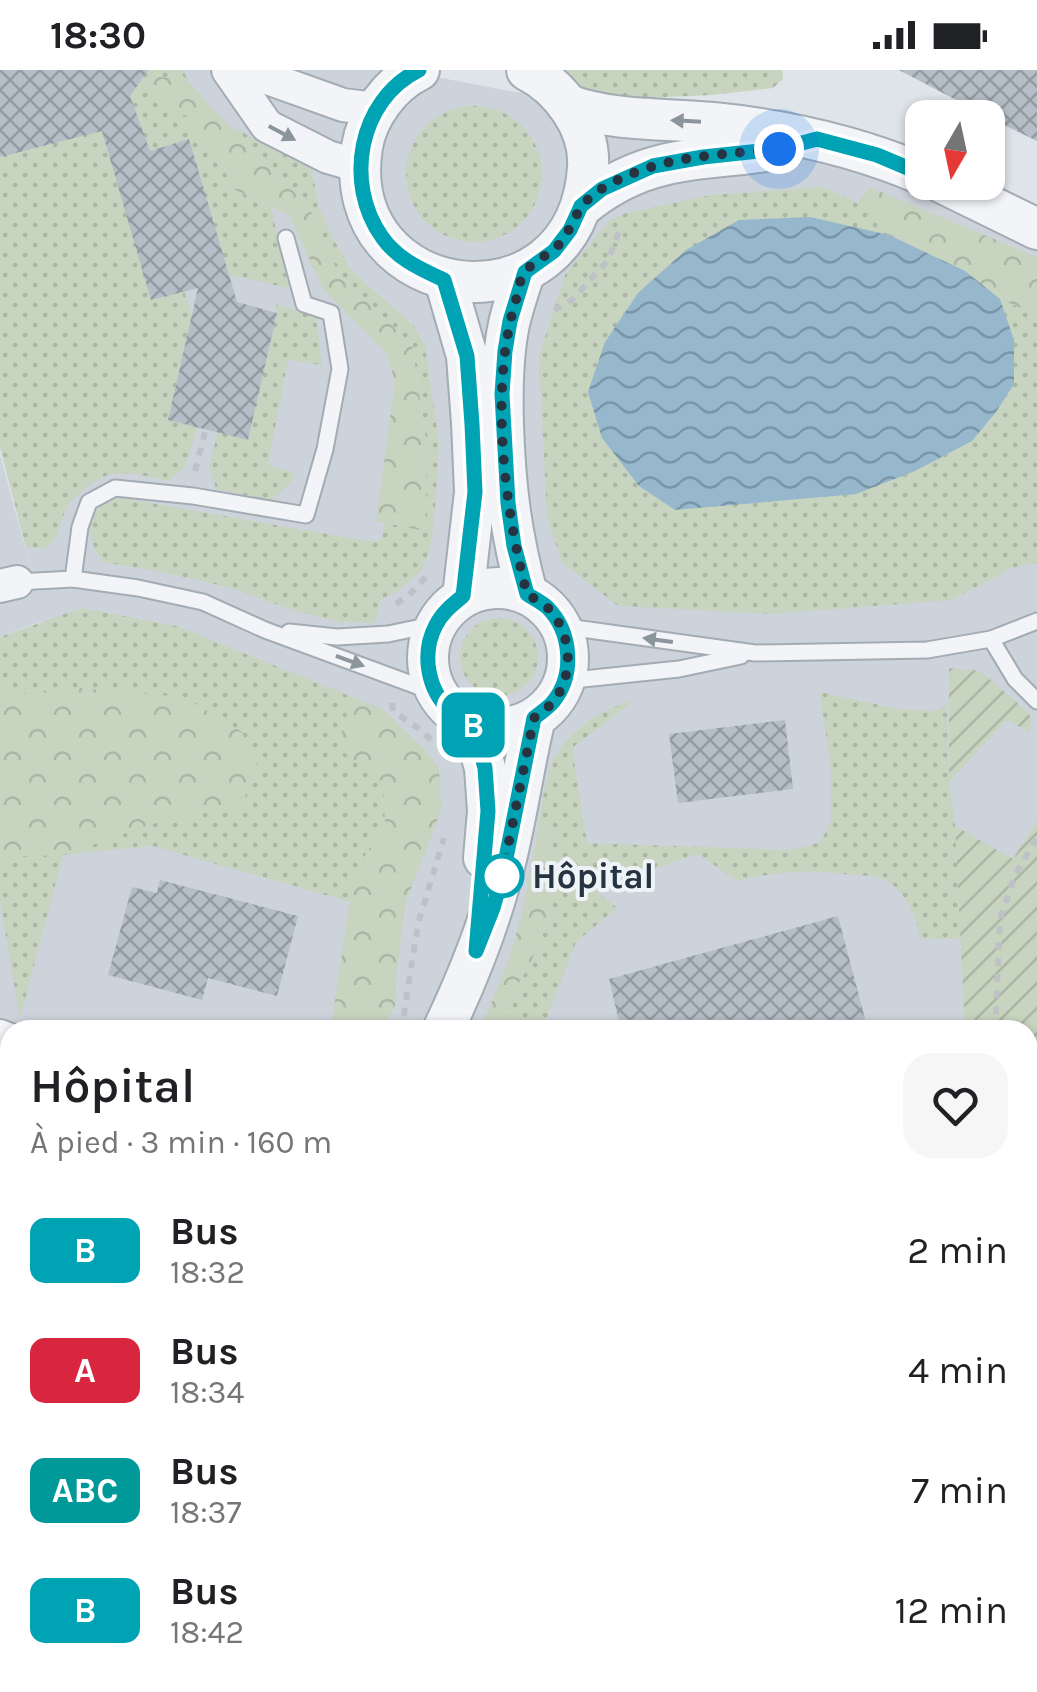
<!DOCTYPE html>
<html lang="fr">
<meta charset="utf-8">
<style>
:root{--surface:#fff;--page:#f6f6f6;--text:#202124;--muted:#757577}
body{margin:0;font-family:Karla,sans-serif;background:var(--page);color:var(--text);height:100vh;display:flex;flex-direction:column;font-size:38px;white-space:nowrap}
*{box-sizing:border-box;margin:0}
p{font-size:32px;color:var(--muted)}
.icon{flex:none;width:55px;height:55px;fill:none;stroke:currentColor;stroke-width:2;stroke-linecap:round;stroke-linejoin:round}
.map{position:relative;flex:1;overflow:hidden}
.details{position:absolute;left:0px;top:950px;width:1038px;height:672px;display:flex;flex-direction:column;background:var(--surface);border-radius:30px 30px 0 0;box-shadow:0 2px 8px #0004}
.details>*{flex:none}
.badge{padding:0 20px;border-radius:15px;font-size:35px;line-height:65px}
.needle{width:65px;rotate:189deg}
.controls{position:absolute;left:905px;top:30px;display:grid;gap:20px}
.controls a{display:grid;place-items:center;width:100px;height:100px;border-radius:20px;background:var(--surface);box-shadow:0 2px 8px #0004;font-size:50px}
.you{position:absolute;width:50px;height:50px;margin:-25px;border:8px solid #fff;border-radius:50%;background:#1a73e8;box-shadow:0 0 0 15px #1a73e833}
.map>.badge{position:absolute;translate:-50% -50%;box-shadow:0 0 0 5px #fff}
.round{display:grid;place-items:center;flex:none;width:105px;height:105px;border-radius:30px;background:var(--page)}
.summary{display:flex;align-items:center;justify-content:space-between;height:170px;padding:0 30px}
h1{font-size:48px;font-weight:600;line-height:75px}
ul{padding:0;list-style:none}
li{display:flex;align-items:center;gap:30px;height:120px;padding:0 30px}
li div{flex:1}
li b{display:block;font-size:38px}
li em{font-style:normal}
li .badge{min-width:110px;font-weight:700;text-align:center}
.status{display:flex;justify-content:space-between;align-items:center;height:70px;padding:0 50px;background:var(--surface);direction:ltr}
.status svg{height:28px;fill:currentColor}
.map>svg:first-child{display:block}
.built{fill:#ccd3db;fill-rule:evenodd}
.grass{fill:url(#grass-dots)}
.forest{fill:url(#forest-crowns)}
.garden{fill:url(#garden-furrows)}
.water{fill:url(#water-waves)}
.building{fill:url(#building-cross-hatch)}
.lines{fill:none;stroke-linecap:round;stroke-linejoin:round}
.service-casing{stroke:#a3abb3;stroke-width:19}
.minor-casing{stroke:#a3abb3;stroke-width:36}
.tertiary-casing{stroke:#a3abb3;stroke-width:44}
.path{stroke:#bdc2c8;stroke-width:6;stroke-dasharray:8 8;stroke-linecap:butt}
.service{stroke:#f2f4f7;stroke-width:15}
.minor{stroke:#f2f4f7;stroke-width:32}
.tertiary{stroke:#f2f4f7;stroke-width:40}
.oneway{fill:#8c949c}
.line-casing{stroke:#fff;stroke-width:22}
.line{stroke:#00a3b4;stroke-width:15}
.walk{stroke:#263341;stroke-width:10;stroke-dasharray:0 18}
.stop-dot{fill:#fff;stroke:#00a3b4;stroke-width:5}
.labels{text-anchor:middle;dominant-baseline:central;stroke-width:8;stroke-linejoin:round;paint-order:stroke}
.stop-label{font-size:35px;font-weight:bold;fill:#263341;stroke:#eef3f7;text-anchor:start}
</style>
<div class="status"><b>18:30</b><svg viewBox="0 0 49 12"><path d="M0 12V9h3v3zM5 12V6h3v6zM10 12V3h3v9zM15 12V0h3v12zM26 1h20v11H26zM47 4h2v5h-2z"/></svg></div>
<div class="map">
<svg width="1037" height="1622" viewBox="0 0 1037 1622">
<defs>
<pattern id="grass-dots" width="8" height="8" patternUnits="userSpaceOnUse" patternTransform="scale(2.5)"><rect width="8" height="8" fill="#c7d4bf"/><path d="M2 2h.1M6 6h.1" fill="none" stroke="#abb6a5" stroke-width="1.8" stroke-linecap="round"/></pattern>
<pattern id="forest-crowns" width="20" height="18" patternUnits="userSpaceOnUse" patternTransform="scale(2.5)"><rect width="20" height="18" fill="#c7d4bf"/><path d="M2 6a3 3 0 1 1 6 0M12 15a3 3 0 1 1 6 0" fill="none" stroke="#abb6a5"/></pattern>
<pattern id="garden-furrows" width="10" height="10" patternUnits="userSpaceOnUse" patternTransform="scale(2.5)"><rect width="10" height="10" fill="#c7d4bf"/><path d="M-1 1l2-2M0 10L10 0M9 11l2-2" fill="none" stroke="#abb6a5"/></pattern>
<pattern id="water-waves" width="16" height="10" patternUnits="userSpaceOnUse" patternTransform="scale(2.5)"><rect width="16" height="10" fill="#96b7cc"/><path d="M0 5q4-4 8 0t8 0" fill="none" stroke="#7a95a7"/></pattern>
<pattern id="building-cross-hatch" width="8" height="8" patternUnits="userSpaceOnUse" patternTransform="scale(2.5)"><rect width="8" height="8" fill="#b5bec6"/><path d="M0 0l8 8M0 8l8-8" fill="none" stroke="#939ba2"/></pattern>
</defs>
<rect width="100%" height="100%" fill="#dee4e9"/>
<path class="built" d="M 0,0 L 399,0 L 866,88 L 1037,144 L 1037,1622 L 0,1622 L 0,787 L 153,776 L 375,839 L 42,551 L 0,567 L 0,384 L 33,507 L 0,377 ZM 10,960 L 1028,960 L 1028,1612 L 10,1612 Z"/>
<g class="grass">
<path d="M 0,0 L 183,0 L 189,12 L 156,7 L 167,38 L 188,46 L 218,79 L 231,118 L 271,137 L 289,218 L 229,205 L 189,69 L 112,93 L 184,221 L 192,246 L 168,350 L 198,357 L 184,398 L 169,411 C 141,406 116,395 91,414 C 83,420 73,428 68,436 C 59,452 60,467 46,479 L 26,477 L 0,377 Z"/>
<path d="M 546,0 L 782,0 L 783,9 L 773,18 L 711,25 L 620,29 L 599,37 Z"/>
<circle cx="474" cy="104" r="68"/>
<path d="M 228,55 L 301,93 L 311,96 L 319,138 L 335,172 L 352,201 L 414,256 L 425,276 L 439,373 L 435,439 L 431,476 L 422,500 L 398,521 L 380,530 L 375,553 L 340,552 L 292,540 L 232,518 L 166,503 L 103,492 C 83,464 84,437 121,428 L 362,470 L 381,471 L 385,453 L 425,460 L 427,377 L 412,275 L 338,203 L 308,135 Z"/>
<path d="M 823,117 L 1037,213 L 1037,493 L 1012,498 L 952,530 L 771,544 L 618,536 L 562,492 L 547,448 L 539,286 L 565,205 L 609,151 L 626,143 L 711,125 Z"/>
<path d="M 276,234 L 316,247 L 322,295 L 288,290 L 268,395 L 296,404 L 286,418 L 270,430 L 216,419 L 209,396 L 218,362 L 248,369 L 277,243 Z"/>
<path d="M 81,538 L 177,556 L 382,639 L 425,680 L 439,699 L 441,740 L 405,834 L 396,906 L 395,936 L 382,960 L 326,960 L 332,951 L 350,832 L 152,776 L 63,785 L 20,949 L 0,831 L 0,567 Z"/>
<circle cx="499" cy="587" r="39"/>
<path d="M 820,622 L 898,639 L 935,641 L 947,634 L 949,712 L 955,756 L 961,869 L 921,869 C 915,846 907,821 885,810 C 877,805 864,806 854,805 C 810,799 780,801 737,811 L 698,784 L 595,819 L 617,838 L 576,872 L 542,960 L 510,960 L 512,958 L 504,936 C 531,897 553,855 554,806 C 555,791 551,774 549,759 L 538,758 C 542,736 544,709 554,689 C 569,660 604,637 635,630 L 572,678 L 587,773 L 791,780 L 821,772 L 831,750 L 831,701 Z"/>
<path d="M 1037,1068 L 1037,1253 L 1028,1255 L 1028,1069 Z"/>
<path d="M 1037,1458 L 1037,1622 L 906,1622 L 904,1613 L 1028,1612 L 1028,1459 Z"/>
<path d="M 360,1613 L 547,1613 L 555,1622 L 365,1622 Z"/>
</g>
<g class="forest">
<path d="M 155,6 L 189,12 L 228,55 L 308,135 L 338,203 L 412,275 L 427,377 L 425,461 L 376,451 L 395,312 L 387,284 L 323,219 L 289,145 L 231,118 L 218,79 L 198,72 L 187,46 L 167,38 L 152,16 Z"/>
<path d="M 869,117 L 1037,187 L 1037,245 L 1000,229 L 965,201 L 889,165 L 858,133 Z"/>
<path d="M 0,611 L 8,626 L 68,617 L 184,627 L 242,662 L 259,700 L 240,736 L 152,754 L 63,785 L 0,787 Z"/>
<path d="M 352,627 L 382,639 L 425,680 L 439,699 L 441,740 L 405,834 L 396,906 L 395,936 L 382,960 L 326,960 L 332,951 L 354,802 L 385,755 L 383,712 L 337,677 Z"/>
<path d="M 538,758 L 549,759 C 551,774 555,790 554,806 C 553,854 531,897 504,936 L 512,958 L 510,960 L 481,960 L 481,955 C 514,889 527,830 538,758 Z"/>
</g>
<g class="garden">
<path d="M 949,598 L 980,601 L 1028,642 L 1031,650 L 1030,662 L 1006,650 L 949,712 Z"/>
<path d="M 1037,751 L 1037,1068 L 1028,1069 L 1028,960 L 965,960 L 955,756 L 1013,789 Z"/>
</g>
<path class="water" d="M 810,147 L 889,165 L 965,201 L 1000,229 L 1014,270 L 1014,314 L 996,342 L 972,371 L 915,401 L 856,424 L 675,440 L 639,416 L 602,368 L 588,322 L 605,272 L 638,223 L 686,180 L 739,150 Z"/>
<g class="building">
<path d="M 0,0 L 148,0 L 130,26 L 150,81 L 189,69 L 237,232 L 277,243 L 248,370 L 168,350 L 198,218 L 151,230 L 102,61 L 0,87 Z"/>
<path d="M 899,0 L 1037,0 L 1037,71 L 1004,55 Z"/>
<path d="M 785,650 L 793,719 L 678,733 L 669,664 Z"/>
<path d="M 160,810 L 298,846 L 277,926 L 208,908 L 202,930 L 108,905 L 132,817 L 157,823 Z"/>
<path d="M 838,846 L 868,960 L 621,960 L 609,909 Z"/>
</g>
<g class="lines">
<defs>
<g id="service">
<path d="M 73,509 L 138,518 L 203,532 L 265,560 L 436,623"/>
<path d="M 17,512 L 73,509 L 80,457 L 89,432 L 115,418 L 193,426 L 306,445 L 325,379 L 340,299 L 331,243 L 304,234 L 286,168"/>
<path d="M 560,556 L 755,583 L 927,580 L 991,569 L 1037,551"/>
<path d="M 289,562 L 337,567 L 388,564 L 436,554"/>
<path d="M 991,569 L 1015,609 L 1037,631"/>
<path d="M 564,611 L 679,599 L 741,586"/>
<path d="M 5,1261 L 10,1260"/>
<path d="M 175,1612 L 187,1622"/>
</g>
<g id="minor">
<path d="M 228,0 L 267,56 L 328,87 L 359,96"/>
<path d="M 245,0 L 343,35 L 376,39"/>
<path d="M 0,516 L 17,512"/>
<path d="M 0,966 L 10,970"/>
<path d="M 1028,1359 L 1037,1358"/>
<path d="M 0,1532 L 10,1530"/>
<path d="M 878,1612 L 880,1622"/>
</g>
<g id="tertiary">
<path d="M 419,0 C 390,14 367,46 362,77 C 337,237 576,268 588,98 C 591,58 561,17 527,0"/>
<path d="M 568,35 C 615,52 665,48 713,53 C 785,60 856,76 922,104"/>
<path d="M 941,112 L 1037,159"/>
<path d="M 581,137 C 650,80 704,93 784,78"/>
<path d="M 525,201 C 519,219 513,236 509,254 C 502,287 502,321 503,355 C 505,417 511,464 527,524"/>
<path d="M 445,210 L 467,286 L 472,353 L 475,422 L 463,527"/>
<circle cx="498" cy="588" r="70"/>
<path d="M 473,654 L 485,698 L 488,741 L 484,788"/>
<path d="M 443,960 C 466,912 487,860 501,808 C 516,755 522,701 535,648"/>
<path d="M 325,1612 L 329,1622"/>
</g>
</defs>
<use href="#service" class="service-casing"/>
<use href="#minor" class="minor-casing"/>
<use href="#tertiary" class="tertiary-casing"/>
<g class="path">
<path d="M 554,240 L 572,230 L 608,190 L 620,159"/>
<path d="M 195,401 L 206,359"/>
<path d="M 396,534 L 412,522 L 427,506"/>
<path d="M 392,633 L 393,641 L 421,660 L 436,675"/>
<path d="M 397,960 L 403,950 L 418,854 L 444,768"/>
<path d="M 995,960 L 1000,849 L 1015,805 L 1037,768"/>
<path d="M 1028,1045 L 1037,1050"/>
<path d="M 273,1612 L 287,1622"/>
</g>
<use href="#service" class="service"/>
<use href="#minor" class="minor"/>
<use href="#tertiary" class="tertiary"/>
</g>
<defs><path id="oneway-solid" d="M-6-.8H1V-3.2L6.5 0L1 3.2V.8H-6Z" transform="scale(2.5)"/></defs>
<g class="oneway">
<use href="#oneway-solid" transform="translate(686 51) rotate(-177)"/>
<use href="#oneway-solid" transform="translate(282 63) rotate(28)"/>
<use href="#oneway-solid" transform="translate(658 570) rotate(-172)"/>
<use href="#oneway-solid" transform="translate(350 591) rotate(20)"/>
</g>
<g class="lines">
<defs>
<path id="line" d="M 419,0 C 358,30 344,114 382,167 C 397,189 421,199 444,210 L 467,286 L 472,354 L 475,422 L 463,526 C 452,535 442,543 436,555 C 421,583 427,621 452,642 C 458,646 466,650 473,654 L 485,698 L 488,741 L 476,881 L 493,838 L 503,803 L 534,648 C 540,643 548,638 553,632 C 575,605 572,562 547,537 C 541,532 533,528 527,524 L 514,476 L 508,433 L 502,324 L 505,281 L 510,251 L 525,202 L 554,181 L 570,160 L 581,136 L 602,119 L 653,96 L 703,87 L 779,79 L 817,69 L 877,85 L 922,104"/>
</defs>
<use href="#line" class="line-casing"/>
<use href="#line" class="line"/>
<path class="walk" d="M 502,806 L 534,648 C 540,643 548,638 553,632 C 575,605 572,562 547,537 C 541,532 533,528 527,524 C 504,436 489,317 516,230 C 518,221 520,207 526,201 C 535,189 551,185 561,172 C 569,162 573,150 580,139 C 590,123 612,112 629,105 C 675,85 730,84 779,79"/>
</g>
<circle class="stop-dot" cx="502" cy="806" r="20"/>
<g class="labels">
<g class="stop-label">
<text x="532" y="806">Hôpital</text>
</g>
</g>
</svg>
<div class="controls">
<a><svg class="needle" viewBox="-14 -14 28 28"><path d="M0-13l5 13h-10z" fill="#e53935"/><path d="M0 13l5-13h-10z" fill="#757577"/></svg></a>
</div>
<div class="you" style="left:779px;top:79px"></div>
<b class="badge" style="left:473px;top:655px;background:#00a3b4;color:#fff">B</b>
<section class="details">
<div class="summary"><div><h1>Hôpital</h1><p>À pied · 3 min · 160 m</p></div><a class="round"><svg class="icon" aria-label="heart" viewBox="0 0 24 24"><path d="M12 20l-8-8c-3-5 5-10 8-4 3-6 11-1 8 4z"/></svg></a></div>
<ul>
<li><span class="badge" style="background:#00a3b4;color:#fff">B</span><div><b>Bus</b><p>18:32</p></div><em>2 min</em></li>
<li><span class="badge" style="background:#d7263d;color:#fff">A</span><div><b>Bus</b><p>18:34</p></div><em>4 min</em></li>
<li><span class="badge" style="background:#099;color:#fff">ABC</span><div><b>Bus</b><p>18:37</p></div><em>7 min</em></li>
<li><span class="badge" style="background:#00a3b4;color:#fff">B</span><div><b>Bus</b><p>18:42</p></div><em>12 min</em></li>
</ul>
</section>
</div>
